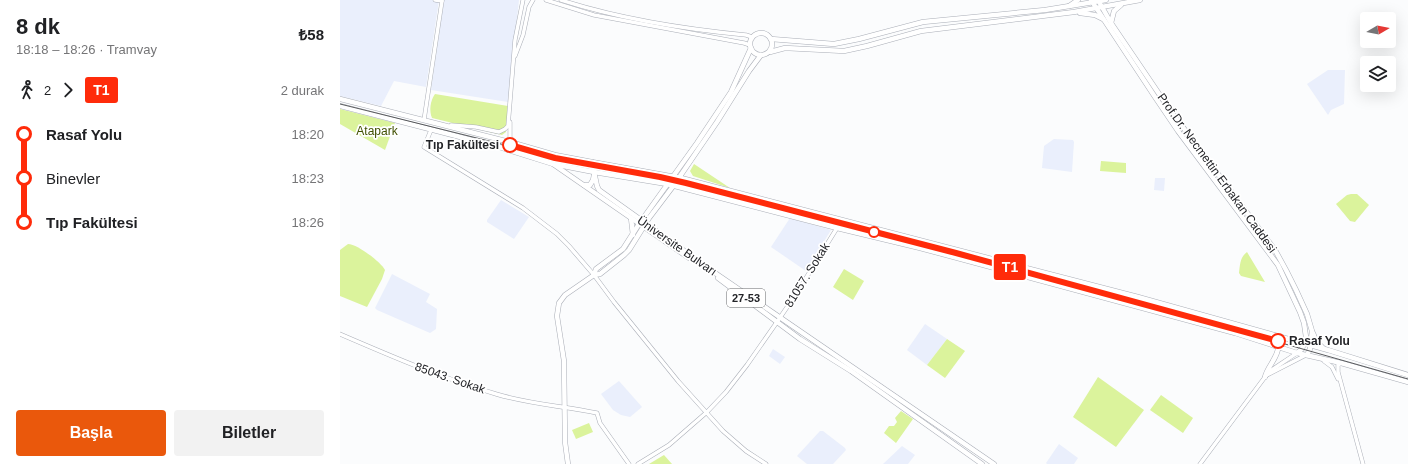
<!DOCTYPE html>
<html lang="tr">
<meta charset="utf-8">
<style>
:root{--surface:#fff;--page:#f2f2f2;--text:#202124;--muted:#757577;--accent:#ea580c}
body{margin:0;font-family:Helvetica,sans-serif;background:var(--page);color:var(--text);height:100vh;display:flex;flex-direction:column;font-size:15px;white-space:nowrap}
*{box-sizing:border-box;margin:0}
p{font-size:13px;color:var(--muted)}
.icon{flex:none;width:22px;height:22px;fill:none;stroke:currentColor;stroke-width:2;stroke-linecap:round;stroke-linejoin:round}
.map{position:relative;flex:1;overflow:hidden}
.details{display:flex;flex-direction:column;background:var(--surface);width:340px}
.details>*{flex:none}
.badge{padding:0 8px;border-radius:3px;font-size:14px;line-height:26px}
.needle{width:26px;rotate:80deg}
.tools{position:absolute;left:1020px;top:12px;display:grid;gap:8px}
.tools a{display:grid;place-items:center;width:36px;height:36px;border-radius:4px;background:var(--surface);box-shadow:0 4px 16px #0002;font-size:20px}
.map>.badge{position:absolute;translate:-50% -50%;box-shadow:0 0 0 2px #fff}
.legs{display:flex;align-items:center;gap:6px;height:44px;padding:0 16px;font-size:13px}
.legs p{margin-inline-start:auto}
.head{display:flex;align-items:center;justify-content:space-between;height:68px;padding:0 16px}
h1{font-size:22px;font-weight:700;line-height:30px}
.action{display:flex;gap:8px;margin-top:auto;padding:8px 16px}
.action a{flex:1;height:46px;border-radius:4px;background:var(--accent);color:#fff;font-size:16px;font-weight:700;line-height:46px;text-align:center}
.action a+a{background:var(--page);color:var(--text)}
ul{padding:0 16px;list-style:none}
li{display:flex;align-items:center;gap:14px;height:44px;font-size:15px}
li i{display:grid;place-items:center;width:6px;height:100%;margin:0 5px;background:currentColor}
li i::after{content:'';width:10px;height:10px;margin:-5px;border:3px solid;border-radius:50%;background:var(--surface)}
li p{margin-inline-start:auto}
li:first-child i{background:linear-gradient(#0000 50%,currentColor 0)}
li:last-child i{background:linear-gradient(currentColor 50%,#0000 0)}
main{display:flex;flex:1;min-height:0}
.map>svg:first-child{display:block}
.built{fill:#eaeffc}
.green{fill:#dbf39c}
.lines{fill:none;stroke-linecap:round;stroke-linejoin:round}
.minor-casing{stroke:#aaaeb7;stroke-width:4.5}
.major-casing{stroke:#aaaeb7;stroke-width:5.5}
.minor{stroke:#fff;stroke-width:3.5}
.major{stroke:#fff;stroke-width:4.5}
.tram{stroke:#595a5d;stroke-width:1}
.line-1-casing{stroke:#fff;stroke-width:9}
.line-1{stroke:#ff2b0a;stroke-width:6}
.stop-1-dot{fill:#fff;stroke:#ff2b0a;stroke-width:2}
.labels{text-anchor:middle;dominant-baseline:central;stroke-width:3.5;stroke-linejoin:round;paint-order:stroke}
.shield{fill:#fff;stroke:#656668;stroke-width:1}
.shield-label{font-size:11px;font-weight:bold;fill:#232428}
.park-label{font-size:12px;fill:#425104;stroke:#fff}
.stop-label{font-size:12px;font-weight:bold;fill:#232428;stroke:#fff;text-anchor:end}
.street-label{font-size:12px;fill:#232428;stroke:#fff}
</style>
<main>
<section class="details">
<div class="head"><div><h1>8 dk</h1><p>18:18 – 18:26 · Tramvay</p></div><b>₺58</b></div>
<div class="legs"><svg class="icon" aria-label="walk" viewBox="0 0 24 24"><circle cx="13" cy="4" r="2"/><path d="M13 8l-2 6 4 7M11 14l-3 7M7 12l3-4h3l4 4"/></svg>2<svg class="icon" aria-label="forward" viewBox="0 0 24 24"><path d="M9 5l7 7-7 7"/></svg><b class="badge" style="background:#ff2b0a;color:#fff">T1</b><p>2 durak</p></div>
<ul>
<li><i style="color:#ff2b0a"></i><b>Rasaf Yolu</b><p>18:20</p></li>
<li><i style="color:#ff2b0a"></i><span>Binevler</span><p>18:23</p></li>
<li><i style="color:#ff2b0a"></i><b>Tıp Fakültesi</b><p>18:26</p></li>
</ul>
<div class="action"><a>Başla</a><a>Biletler</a></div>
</section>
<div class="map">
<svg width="1068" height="464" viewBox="0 0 1068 464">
<rect width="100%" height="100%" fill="#fbfcfd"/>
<g class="built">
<path d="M 0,0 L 99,0 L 86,87 L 54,81 L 41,106 L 0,96 Z"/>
<path d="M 104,0 L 179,0 L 168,102 L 91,90 Z"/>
<path d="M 988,70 L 1005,70 L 1004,104 L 991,110 L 988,115 L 967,84 Z"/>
<path d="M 714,139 L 733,140 L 734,142 L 732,172 L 702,168 L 704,146 Z"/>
<path d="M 815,178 L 825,178 L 824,191 L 814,190 Z"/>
<path d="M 161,200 L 189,217 L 174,239 L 147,222 L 147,220 Z"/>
<path d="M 450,218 L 491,230 L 466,271 L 431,247 Z"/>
<path d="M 52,274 L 90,294 L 86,302 L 97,309 L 96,329 L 90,333 L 37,310 L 35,308 Z"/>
<path d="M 585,324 L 607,339 L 587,365 L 567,350 Z"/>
<path d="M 433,349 L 445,357 L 440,364 L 429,356 Z"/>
<path d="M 279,381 L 302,407 L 290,417 L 281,415 L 273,410 L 261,394 Z"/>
<path d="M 480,431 L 483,431 L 505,448 L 506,450 L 493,464 L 467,464 L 457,456 Z"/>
<path d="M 719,444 L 738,458 L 734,464 L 707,464 L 706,463 Z"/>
<path d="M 562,446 L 575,455 L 568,464 L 543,464 Z"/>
</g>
<g class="green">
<path d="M 95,94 L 168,106 L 166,132 L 162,135 L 92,118 C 89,111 90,101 95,94 Z"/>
<path d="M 0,109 L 55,123 L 45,150 L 0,124 Z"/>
<path d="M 761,161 L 786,163 L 786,173 L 760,171 Z"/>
<path d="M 354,164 L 390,188 L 353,176 L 350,171 Z"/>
<path d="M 1011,194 L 1017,194 L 1029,205 L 1015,222 L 1010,221 L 996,204 L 1007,195 Z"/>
<path d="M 8,244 C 17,244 41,262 45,270 L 42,279 L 27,307 L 0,296 L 0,250 Z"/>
<path d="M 907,252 L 925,282 L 901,276 L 899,273 C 900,265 900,257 907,252 Z"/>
<path d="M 504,269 L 524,281 L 513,300 L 493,287 Z"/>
<path d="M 607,339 L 625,351 L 605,378 L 587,365 Z"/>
<path d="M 758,377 L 804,410 L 776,447 L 733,417 Z"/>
<path d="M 821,395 L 853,418 L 843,433 L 810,410 Z"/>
<path d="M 561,411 L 573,419 L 556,443 L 544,433 L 549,426 L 554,426 L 557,422 L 555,418 Z"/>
<path d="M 249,423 L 253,432 L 236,439 L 232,430 Z"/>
<path d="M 324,455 L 332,464 L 309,464 Z"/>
</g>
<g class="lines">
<defs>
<g id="minor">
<path d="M 95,0 L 102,1 L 102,0"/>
<path d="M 206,0 L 254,15 L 404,43 L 410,45"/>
<path d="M 221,0 C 280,19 344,29 406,35 L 412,37"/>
<path d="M 175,56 L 183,35 L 189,7 L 193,0"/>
<path d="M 84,120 L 102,1"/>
<path d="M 170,122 L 170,139 L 176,143"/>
<path d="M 111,125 L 136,127 L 159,132 L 165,129 L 168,126 L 175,40 L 183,0"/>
<path d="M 91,130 L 84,147 L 183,208 L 217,234 L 229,246 L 254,275 L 274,302 L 338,381 L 383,431 L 406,451 L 426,464"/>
<path d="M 0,334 C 51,356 102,378 156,394 C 189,404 223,406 257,413 L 260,423 L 289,464"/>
<path d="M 984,361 L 992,367 L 998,379"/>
<path d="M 1001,363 L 998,365 L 998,372 L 1023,464"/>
<path d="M 927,375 L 966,355"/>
<path d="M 298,464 L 329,445 L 367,412 L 386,392 L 407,365 L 437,322 L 458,291 L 497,228"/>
<path d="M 860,464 L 925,377 L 930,371 L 957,353"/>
</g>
<g id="major">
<path d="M 751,0 L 815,97 L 838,131 L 938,265 L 960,312 L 964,323 L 966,337 L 962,349 L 957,353"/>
<path d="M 758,0 L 771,23 L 830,110 L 935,250 L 946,270 L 956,290 L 967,314 L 972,331 L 970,349 L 967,355"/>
<path d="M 729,6 L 738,0"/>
<path d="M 740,13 L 755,15 L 763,19"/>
<path d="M 771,23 L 774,11 L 781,5"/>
<circle cx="421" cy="44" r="11"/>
<path d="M 431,39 L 494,44 L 519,39 L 583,22 L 705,10 L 766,0"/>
<path d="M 430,52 L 445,48 L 504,51 L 527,46 L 581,31 L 734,12 L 800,0"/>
<path d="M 0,99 L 170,142 L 215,155 L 252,162 L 257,186 L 259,190 L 378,275 L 654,464"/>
<path d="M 0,106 L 159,147 L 213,164 L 349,258"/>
<path d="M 252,162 L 341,178 L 798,297 L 988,350 L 1068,375"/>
<path d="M 213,164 L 254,172 L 327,184 L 497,228 L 580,248 L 895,333 L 957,353 L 1001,363 L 1068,382"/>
<path d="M 244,185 L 250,185 L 253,180 L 254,175"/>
<path d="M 291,218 L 293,235"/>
<path d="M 254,275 L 256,269 L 283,249 L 299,224 L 357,143 L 391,92 L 411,48"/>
<path d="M 378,278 L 460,339 L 511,371 L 642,464"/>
<path d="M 973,333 L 976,341 L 983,348"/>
<path d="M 925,377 C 927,367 939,356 938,347"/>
<path d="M 228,464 L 225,442 L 224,361 L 217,316 L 219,303 L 225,295 L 254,275 L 260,274 L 284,255 L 289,250 L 309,218 L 334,185 L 377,122 L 409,71 L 421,55"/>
</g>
</defs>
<use href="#minor" class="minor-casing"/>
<use href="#major" class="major-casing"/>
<use href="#minor" class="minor"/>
<use href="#major" class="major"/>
<path class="tram" d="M 0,104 L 169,146 L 214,159 L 336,182 L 534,233 L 938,342 L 1068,379"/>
</g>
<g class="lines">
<defs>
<path id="line-1" d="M 170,145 L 215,158 L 320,177 L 346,183 L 616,253 L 938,341"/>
</defs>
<use href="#line-1" class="line-1-casing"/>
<use href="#line-1" class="line-1"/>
</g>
<g class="stop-1-dot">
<circle cx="170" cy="145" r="7"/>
<circle cx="534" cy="232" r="5"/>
<circle cx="938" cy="341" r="7"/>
</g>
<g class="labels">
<rect class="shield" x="387" y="289" width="38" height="18" rx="3"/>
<g class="shield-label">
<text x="406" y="298">27-53</text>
</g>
<g class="park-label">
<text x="37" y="131">Atapark</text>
</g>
<g class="stop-label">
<text x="159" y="145">Tıp Fakültesi</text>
<text x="949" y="341" text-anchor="start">Rasaf Yolu</text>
</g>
<g class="street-label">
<text transform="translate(877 173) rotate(54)">Prof.Dr. Necmettin Erbakan Caddesi</text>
<text transform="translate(337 246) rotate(35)">Üniversite Bulvarı</text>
<text transform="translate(467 275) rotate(-58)">81057. Sokak</text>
<text transform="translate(110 378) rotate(19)">85043. Sokak</text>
</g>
</g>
</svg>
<div class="tools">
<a><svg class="needle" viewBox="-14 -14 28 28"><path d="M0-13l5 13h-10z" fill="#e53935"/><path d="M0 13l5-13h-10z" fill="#757577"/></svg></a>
<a><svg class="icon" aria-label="layers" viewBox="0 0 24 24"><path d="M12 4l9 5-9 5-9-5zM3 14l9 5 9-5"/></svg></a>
</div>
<b class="badge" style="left:670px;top:267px;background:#ff2b0a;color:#fff">T1</b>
</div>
</main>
